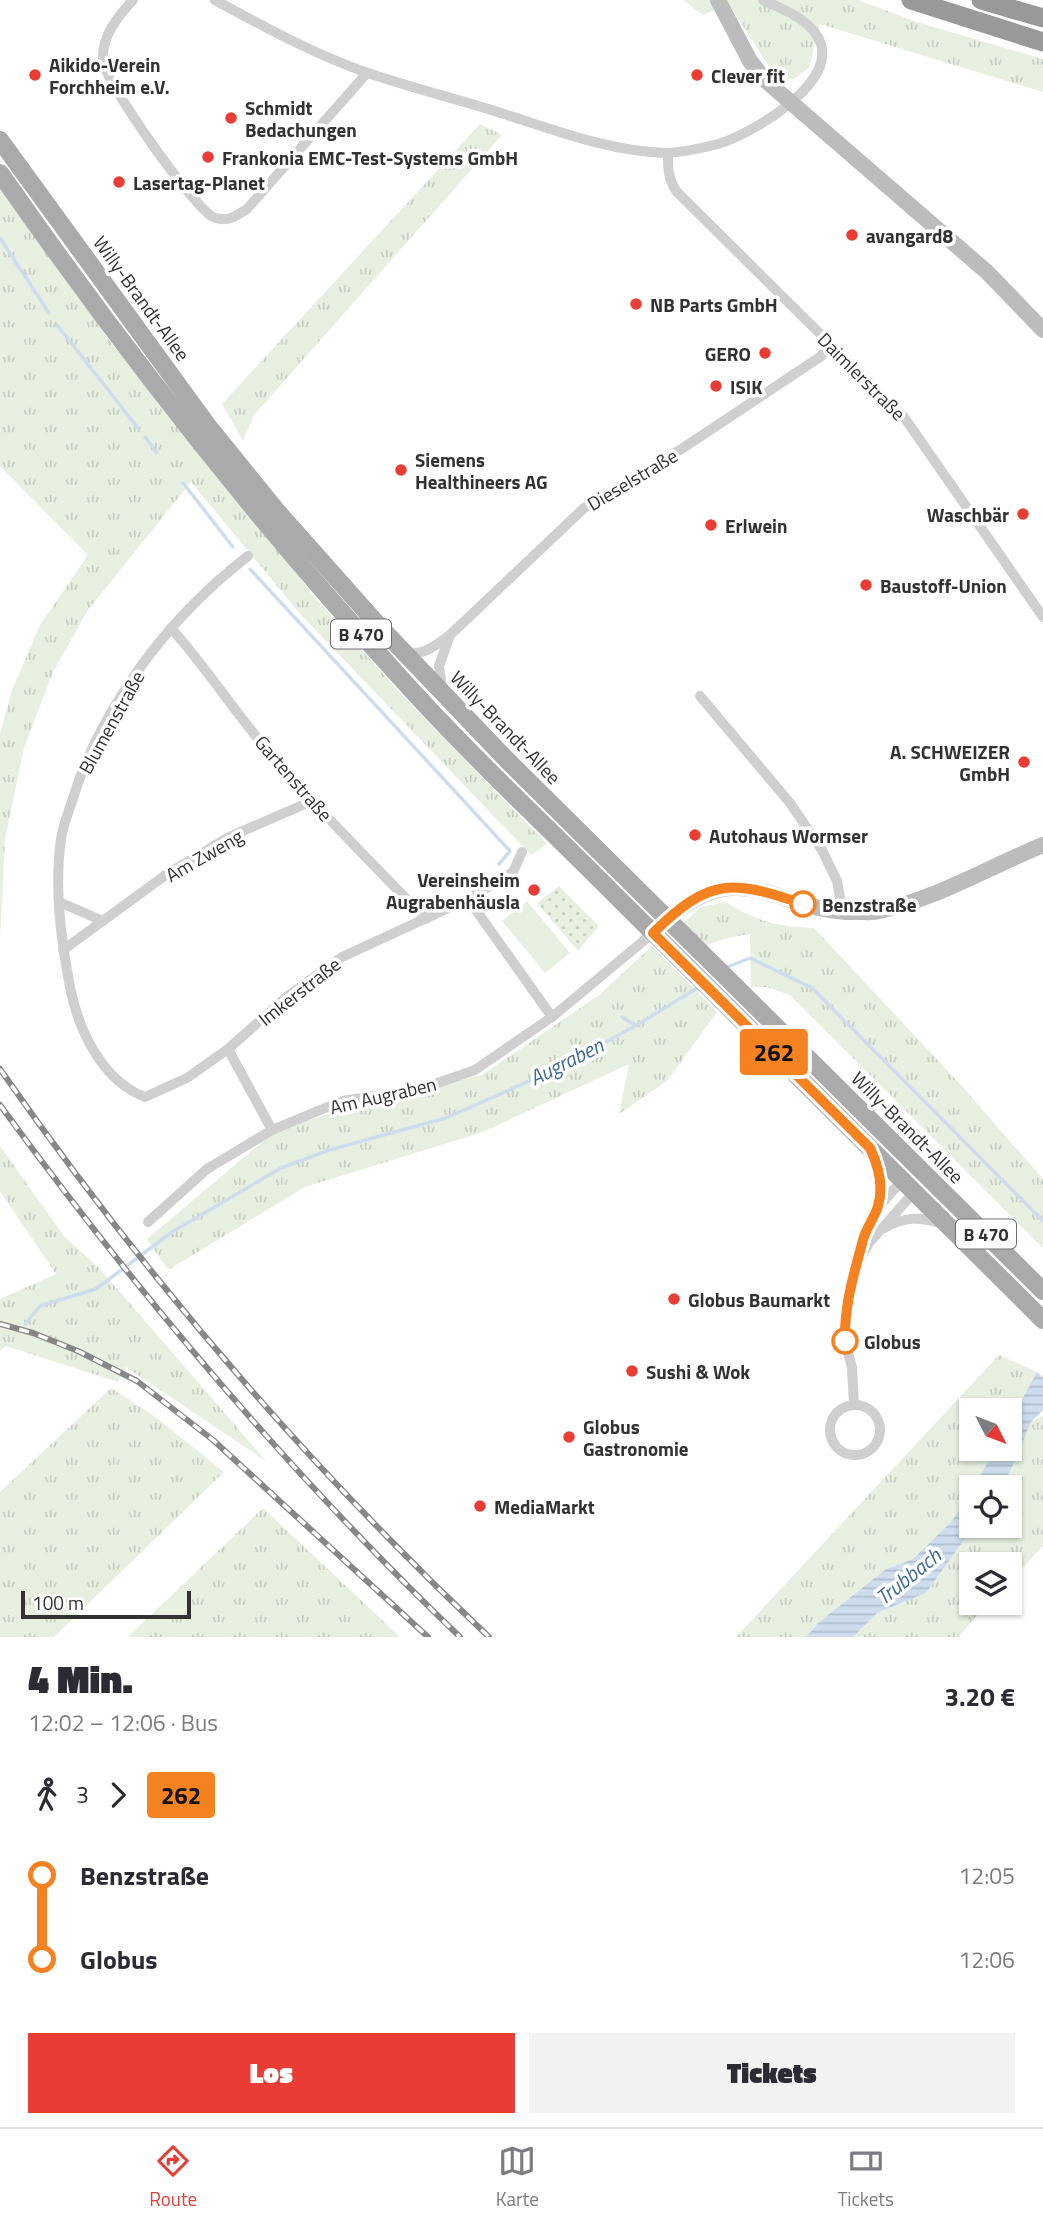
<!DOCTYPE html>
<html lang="de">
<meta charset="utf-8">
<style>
:root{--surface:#fff;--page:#f2f2f3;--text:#2b2b33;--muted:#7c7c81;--line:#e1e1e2;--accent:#e93c35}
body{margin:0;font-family:"Titillium Web",sans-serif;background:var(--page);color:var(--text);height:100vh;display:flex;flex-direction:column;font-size:26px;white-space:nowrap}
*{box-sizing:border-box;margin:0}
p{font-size:23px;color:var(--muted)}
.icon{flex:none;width:38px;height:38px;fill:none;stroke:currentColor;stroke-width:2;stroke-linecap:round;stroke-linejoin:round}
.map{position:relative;height:1637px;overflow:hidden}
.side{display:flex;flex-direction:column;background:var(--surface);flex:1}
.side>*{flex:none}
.badge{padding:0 14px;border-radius:5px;font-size:24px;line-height:46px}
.needle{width:46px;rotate:132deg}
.tools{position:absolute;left:959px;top:1398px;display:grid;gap:14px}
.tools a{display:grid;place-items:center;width:63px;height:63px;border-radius:0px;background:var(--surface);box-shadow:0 2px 5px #0004;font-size:35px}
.scale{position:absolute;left:21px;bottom:18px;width:170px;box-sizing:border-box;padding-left:7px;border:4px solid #323232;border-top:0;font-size:19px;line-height:24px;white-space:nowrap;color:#323232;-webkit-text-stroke:5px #fff;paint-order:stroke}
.map>.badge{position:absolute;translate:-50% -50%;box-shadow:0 0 0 4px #fff}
.legs{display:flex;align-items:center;gap:10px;height:77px;padding:0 28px;font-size:23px}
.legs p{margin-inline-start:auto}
.headline{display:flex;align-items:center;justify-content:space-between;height:119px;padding:0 28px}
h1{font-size:38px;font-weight:800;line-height:52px}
.cta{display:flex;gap:14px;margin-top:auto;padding:14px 28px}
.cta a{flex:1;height:80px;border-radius:0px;background:var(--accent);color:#fff;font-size:28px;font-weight:800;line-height:80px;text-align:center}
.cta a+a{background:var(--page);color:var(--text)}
ul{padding:0 28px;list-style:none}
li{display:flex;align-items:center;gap:24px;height:84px;font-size:26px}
li i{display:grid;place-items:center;width:10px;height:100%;margin:0 9px;background:currentColor}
li i::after{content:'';width:18px;height:18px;margin:-9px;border:5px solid;border-radius:50%;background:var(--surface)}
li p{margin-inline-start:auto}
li:first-child i{background:linear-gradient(#0000 50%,currentColor 0)}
li:last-child i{background:linear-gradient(currentColor 50%,#0000 0)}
.dock{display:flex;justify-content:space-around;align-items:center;height:98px;border-top:2px solid var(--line);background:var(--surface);font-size:19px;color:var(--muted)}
.dock a{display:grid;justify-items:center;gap:4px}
.dock .current{color:var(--accent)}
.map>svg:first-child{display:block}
.grass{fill:url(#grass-tufts)}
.park{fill:url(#park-dots)}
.pitch{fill:#e7efe1}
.water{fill:url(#water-rules)}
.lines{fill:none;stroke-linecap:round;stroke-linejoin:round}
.stream{stroke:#cdddee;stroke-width:3.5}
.street{stroke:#cfcfcf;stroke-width:10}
.secondary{stroke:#bcbcbc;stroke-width:16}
.primary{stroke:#aaa;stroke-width:18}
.highway{stroke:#999;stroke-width:19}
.rail-casing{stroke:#878787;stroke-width:6}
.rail{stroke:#fff;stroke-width:3.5;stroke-dasharray:10;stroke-linecap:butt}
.line-1-casing{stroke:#fff;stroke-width:16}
.line-1{stroke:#f58220;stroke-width:10}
.poi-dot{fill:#e93c35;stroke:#fff;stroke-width:2.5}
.stop-1-dot{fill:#fff;stroke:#f58220;stroke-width:3.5}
.labels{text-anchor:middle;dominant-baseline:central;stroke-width:7;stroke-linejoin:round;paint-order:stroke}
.shield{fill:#fff;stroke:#707070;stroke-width:2}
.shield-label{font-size:18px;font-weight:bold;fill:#323232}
.poi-label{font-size:19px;font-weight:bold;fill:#323232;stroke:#fff;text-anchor:start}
.street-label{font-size:19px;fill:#323232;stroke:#fff}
.stop-label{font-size:19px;font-weight:bold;fill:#323232;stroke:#fff;text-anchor:start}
.water-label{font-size:21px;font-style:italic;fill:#3d6a97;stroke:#fff}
</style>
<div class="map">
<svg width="1043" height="1637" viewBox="0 0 1043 1637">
<defs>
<pattern id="grass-tufts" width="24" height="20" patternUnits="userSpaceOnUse" patternTransform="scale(1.75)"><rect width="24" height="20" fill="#e7efe1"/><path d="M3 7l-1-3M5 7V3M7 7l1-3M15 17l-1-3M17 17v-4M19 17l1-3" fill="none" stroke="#c7cdc2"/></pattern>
<pattern id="park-dots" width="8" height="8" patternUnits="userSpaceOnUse" patternTransform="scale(1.75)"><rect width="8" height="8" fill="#e7efe1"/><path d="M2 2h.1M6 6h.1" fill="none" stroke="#c7cdc2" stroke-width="1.8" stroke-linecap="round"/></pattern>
<pattern id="water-rules" width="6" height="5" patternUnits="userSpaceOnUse" patternTransform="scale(1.75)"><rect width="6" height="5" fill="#cdddee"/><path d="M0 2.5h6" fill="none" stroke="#b0becd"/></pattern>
</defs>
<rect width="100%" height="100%" fill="#fff"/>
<g class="grass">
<path d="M 683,0 L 858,0 L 920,23 L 1043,59 L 1043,92 L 820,24 L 809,68 L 794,79 L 777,79 L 729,4 L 703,15 Z"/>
<path d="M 480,124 L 502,135 L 254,415 L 243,441 L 222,404 Z"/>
<path d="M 0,187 L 112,344 L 143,379 L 318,601 L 400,693 L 547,844 L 531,855 L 302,616 L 191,482 L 88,610 L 53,672 L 24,748 L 5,839 L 0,940 L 0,734 L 12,690 L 40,625 L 88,555 L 0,466 Z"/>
<path d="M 725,902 C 760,922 773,926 814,928 L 960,1084 L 1043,1179 L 1043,1248 L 790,995 L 766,987 L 751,987 L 750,934 L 727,938 L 704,946 L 684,923 L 701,907 Z"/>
<path d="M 652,946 L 717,1012 L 667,1081 L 619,1114 L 629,1064 L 483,1132 L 305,1187 L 168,1270 L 147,1239 L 275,1131 L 364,1103 L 482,1075 L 599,995 Z"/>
<path d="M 0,1146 L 64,1236 L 100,1269 L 267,1462 L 126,1367 L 118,1382 L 6,1346 L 0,1351 L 0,1299 L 56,1274 L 0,1191 Z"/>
<path d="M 999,1355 L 1037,1372 L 1010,1421 L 1010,1410 L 971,1410 L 971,1449 L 995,1449 L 974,1487 L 971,1488 L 971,1493 L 952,1521 L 913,1559 L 886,1569 L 818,1623 L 806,1637 L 736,1637 Z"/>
<path d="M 111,1388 L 153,1415 L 224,1472 L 54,1637 L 0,1637 L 0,1492 Z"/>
<path d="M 1043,1416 L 1043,1546 L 1010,1581 L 1010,1564 L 971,1564 L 971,1603 L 988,1603 L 958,1637 L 853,1637 L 877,1613 L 926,1593 L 974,1526 L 1010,1526 L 1010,1488 L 1002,1487 L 1031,1422 Z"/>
<path d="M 263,1508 L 400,1637 L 128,1637 Z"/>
</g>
<path class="park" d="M 559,886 L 599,926 L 578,951 L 537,903 Z"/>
<path class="pitch" d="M 527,901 L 570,953 L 545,973 L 502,921 Z"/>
<g class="water">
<path d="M 1037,1372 L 1043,1377 L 1043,1410 L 1031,1422 L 1005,1483 L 1002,1487 L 974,1487 L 995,1449 L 1010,1449 L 1010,1421 Z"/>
<path d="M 971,1492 L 971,1526 L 974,1526 L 926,1593 L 877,1613 L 853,1637 L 806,1637 L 818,1623 L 886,1569 L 913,1559 L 952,1521 Z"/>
</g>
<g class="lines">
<g class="stream">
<path d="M 0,238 L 49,313"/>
<path d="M 57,325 L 138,428"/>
<path d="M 145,437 L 157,453"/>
<path d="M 183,483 L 233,547"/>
<path d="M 250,569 L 510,851 L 499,864"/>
<path d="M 725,968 L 750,958 L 812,988 L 1043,1221"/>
<path d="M 622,1017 L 635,1025"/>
<path d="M 25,1324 L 40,1306 L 96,1289 L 172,1232 L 281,1168 L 329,1150 L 446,1118 L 554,1070 L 637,1025 L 699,987"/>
</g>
<g class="street">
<path d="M 133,0 C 118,16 101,37 103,61 C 105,82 194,208 213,217 C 227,223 236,216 247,209 L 367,73"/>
<path d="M 215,0 C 264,27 316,55 368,73 C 412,88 457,99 501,113 C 555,130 608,151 665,153 C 682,153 702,148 718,144 C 751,134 834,86 821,44 C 813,20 784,10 763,0"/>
<path d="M 668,153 C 668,169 668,180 677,192 L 904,417 L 1043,617"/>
<path d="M 171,628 C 205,666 232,708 264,746 C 315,807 371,862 426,919"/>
<path d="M 405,652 C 423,657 436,645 450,635 L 584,508 L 683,448 L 820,357 L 831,345"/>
<path d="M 442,689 L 439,666 L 450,635"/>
<path d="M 700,696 L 790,803 L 822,850 L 837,881 L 843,913"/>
<path d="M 468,899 L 552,1017"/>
<path d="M 59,902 L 103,921"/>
<path d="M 63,950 L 167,874 L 229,837 L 312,801"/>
<path d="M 228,1049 L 187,1078 L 145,1097 C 102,1081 78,1029 70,987 C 61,940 54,888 61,839 C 63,825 69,811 73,798 C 96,724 147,648 204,594 C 218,580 233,568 248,556"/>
<path d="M 272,1130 L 228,1049 L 289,995 L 342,957 L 468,899 L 513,872 L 522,852"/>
<path d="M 874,1157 L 880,1176 L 878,1206"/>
<path d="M 148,1222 L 207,1169 L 272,1130 L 342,1101 L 420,1089 L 475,1070 L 552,1017 L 653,933"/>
<path d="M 884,1228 C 904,1217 920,1216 942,1224"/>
<path d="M 860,1253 C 866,1222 881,1202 903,1180"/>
<path d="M 854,1405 L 852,1368 L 845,1341 L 848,1294 L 855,1269 L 869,1243 L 915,1191"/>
<circle cx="855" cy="1430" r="25"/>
</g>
<g class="secondary">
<path d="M 718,0 L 750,61 L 765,80 L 987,272 L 1043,330"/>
<path d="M 668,919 C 742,852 779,914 858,912 C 865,912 873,913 879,911 C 936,899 989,867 1043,845"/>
</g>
<g class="primary">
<path d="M 0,140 L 208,426 L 276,510 L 379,626 L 506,759 L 1043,1291"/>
<path d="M 0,173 C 122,348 253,516 397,674 C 465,750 539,819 611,891 C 755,1034 899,1176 1043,1320"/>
</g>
<g class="highway">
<path d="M 911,0 L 1043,42"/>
<path d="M 981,0 L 1043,18"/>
</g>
<defs>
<g id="rail">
<path d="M 0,1069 C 143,1274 307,1465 489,1637"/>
<path d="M 0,1105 C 138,1294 291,1475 460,1637"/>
<path d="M 0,1324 L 33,1333 L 78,1351 L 137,1381 L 213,1440 L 428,1637"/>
</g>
</defs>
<use href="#rail" class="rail-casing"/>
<use href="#rail" class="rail"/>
</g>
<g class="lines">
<defs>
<path id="line-1" d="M 803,904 C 731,879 709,878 653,933 L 870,1148 C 878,1165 884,1186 878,1206 C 875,1217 866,1228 863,1240 C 854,1274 844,1305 845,1341"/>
</defs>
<use href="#line-1" class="line-1-casing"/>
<use href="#line-1" class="line-1"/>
</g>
<g class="poi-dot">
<circle cx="35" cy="75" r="7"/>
<circle cx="697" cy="75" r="7"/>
<circle cx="231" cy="118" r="7"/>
<circle cx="208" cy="157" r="7"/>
<circle cx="119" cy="182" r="7"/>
<circle cx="852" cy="235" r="7"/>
<circle cx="636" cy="304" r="7"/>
<circle cx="765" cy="353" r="7"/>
<circle cx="716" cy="386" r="7"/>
<circle cx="401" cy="470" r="7"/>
<circle cx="1023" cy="514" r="7"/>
<circle cx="711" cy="525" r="7"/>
<circle cx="866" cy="585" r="7"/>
<circle cx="1024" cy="762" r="7"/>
<circle cx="695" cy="835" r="7"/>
<circle cx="534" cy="890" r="7"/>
<circle cx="674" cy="1299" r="7"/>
<circle cx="632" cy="1371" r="7"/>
<circle cx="569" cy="1437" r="7"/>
<circle cx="480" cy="1506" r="7"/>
</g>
<g class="stop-1-dot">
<circle cx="803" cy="904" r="12"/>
<circle cx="845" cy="1341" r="12"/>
</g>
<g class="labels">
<g class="shield">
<rect x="331" y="619.5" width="60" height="29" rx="5"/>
<rect x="956" y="1219.5" width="60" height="29" rx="5"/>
</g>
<g class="shield-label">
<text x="361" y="634">B 470</text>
<text x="986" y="1234">B 470</text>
</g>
<g class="poi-label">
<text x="49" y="64">Aikido-Verein<tspan x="49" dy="22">Forchheim e.V.</tspan></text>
<text x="711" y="75">Clever fit</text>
<text x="245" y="107">Schmidt<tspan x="245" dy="22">Bedachungen</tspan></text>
<text x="222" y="157">Frankonia EMC-Test-Systems GmbH</text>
<text x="133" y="182">Lasertag-Planet</text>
<text x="866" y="235">avangard8</text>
<text x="650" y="304">NB Parts GmbH</text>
<text x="751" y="353" text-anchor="end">GERO</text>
<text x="730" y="386">ISIK</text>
<text x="415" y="459">Siemens<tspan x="415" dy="22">Healthineers AG</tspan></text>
<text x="1009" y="514" text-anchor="end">Waschbär</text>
<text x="725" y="525">Erlwein</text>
<text x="880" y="585">Baustoff-Union</text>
<text x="1010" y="751" text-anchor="end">A. SCHWEIZER<tspan x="1010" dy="22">GmbH</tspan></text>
<text x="709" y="835">Autohaus Wormser</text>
<text x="520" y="879" text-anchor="end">Vereinsheim<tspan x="520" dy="22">Augrabenhäusla</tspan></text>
<text x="688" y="1299">Globus Baumarkt</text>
<text x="646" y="1371">Sushi &amp; Wok</text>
<text x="583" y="1426">Globus<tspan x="583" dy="22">Gastronomie</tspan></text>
<text x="494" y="1506">MediaMarkt</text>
</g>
<g class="street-label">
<text transform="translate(142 298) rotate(54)">Willy-Brandt-Allee</text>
<text transform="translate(862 376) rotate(45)">Daimlerstraße</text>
<text transform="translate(632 479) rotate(-31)">Dieselstraße</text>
<text transform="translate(111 722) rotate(-61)">Blumenstraße</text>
<text transform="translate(506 727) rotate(46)">Willy-Brandt-Allee</text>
<text transform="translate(294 778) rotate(49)">Gartenstraße</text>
<text transform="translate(204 855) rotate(-30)">Am Zweng</text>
<text transform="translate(299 991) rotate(-38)">Imkerstraße</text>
<text transform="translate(383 1095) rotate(-13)">Am Augraben</text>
<text transform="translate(908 1127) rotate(45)">Willy-Brandt-Allee</text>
</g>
<g class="stop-label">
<text x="822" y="904">Benzstraße</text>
<text x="864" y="1341">Globus</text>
</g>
<g class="water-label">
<text transform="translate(566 1061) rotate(-27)">Augraben</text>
<text transform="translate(908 1576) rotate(-39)">Trubbach</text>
</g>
</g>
</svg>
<div class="tools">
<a><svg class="needle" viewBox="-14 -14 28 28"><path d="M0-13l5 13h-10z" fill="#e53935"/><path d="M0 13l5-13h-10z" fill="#7c7c81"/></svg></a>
<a><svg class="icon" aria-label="locate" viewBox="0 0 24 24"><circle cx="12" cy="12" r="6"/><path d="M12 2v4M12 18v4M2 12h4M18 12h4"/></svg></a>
<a><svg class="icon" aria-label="layers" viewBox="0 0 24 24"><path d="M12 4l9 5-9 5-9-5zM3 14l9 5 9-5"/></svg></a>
</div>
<div class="scale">100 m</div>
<b class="badge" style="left:774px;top:1052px;background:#f58220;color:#111">262</b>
</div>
<section class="side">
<div class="headline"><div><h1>4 Min.</h1><p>12:02 – 12:06 · Bus</p></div><b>3.20 €</b></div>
<div class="legs"><svg class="icon" aria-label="walk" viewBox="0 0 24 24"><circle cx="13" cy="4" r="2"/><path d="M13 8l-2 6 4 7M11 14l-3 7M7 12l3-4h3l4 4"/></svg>3<svg class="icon" aria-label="forward" viewBox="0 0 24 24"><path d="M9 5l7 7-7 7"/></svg><b class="badge" style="background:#f58220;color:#111">262</b></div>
<ul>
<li><i style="color:#f58220"></i><b>Benzstraße</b><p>12:05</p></li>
<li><i style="color:#f58220"></i><b>Globus</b><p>12:06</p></li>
</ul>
<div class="cta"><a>Los</a><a>Tickets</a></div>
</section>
<nav class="dock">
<a class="current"><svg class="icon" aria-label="directions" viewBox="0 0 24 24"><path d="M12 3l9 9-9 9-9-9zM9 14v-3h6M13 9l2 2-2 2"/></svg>Route</a>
<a><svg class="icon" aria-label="map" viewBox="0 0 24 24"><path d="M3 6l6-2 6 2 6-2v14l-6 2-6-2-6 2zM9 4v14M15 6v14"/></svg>Karte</a>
<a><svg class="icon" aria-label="tickets" viewBox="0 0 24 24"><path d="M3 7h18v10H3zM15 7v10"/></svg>Tickets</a>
</nav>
